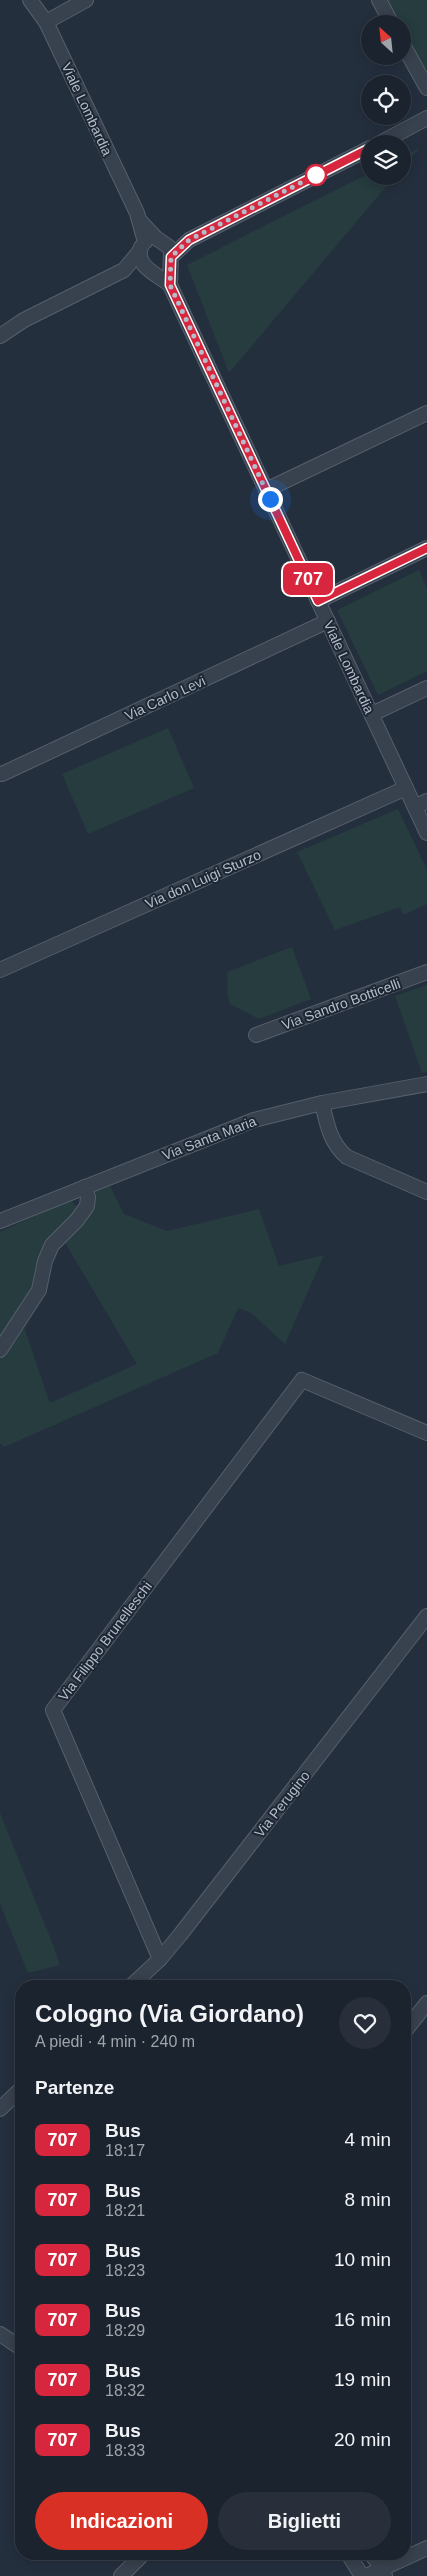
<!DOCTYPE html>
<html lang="it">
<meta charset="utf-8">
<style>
:root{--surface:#1b232e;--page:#282f3a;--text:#f1f3f6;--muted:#a0a4aa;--line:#39404a;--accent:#d93025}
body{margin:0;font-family:Helvetica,sans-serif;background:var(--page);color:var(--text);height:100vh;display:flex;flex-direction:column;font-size:19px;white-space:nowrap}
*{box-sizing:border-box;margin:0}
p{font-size:16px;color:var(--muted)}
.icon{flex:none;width:28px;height:28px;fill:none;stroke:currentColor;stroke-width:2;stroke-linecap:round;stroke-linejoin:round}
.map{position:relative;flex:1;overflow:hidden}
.side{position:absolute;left:15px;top:1980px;width:396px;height:580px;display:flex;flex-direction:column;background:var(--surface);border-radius:20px;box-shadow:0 2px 12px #0003,0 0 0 1px var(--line)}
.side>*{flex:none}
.badge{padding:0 10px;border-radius:8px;font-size:18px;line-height:32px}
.needle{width:32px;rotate:333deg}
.tools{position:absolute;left:361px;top:15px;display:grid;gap:10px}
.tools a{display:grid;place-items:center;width:50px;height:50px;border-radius:50%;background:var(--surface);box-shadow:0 2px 12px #0003,0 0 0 1px var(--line);font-size:25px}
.you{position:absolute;width:25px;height:25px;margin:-12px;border:4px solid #fff;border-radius:50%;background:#1a73e8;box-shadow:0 0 0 8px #1a73e833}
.map>.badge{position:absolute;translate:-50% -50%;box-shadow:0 0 0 2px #fff}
h2{padding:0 20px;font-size:19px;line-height:45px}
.round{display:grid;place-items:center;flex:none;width:52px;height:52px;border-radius:26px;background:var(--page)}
.overview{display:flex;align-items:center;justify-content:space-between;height:85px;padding:0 20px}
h1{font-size:24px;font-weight:600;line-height:38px}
.primary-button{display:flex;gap:10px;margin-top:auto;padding:10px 20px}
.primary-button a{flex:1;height:58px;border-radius:30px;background:var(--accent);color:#fff;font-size:20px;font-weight:600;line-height:58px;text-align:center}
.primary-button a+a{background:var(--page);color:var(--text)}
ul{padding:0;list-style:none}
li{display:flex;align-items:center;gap:15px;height:60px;padding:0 20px}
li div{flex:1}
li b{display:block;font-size:19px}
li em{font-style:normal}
li .badge{min-width:55px;font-weight:700;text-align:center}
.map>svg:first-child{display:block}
.green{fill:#263c3f}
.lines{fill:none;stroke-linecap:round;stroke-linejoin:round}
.minor-casing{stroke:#565f6c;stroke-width:16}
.minor{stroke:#38414e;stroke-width:14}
.line-casing{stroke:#fff;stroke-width:11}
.line{stroke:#d7263d;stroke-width:8}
.walk{stroke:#b4bcc9;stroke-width:5;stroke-dasharray:0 9}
.stop-dot{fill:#fff;stroke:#d7263d;stroke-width:2.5}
.labels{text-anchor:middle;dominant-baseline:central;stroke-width:4;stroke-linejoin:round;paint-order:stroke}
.street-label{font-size:14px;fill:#b4bcc9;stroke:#1d2633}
</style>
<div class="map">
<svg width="427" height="2576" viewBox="0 0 427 2576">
<rect width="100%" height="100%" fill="#242f3e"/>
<g class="green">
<path d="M 387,0 L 427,0 L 427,68 L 422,68 L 403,30 L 402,24 L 399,24 Z"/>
<path d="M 420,148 L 403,167 L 403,156 Z"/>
<path d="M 370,173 L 370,176 L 395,176 L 229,373 L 187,265 Z"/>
<path d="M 419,570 L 427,588 L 427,671 L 378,695 L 337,610 Z"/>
<path d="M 168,728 L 194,788 L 88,834 L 62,774 Z"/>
<path d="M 398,809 L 427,870 L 427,904 L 403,915 L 400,907 L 335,930 L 297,852 Z"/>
<path d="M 292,947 L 311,999 L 259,1019 L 230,1004 C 225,992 229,984 227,972 Z"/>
<path d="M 427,985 L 427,1072 L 422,1073 L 395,996 Z"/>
<path d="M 109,1184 L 124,1214 L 167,1231 L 259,1209 L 279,1266 L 324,1255 L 285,1344 L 251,1313 L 238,1308 L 218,1353 L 4,1447 L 0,1443 L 0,1359 L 24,1327 L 50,1403 L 137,1364 L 64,1241 C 79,1227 98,1213 95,1190 Z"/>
<path d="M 70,1199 L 79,1209 L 59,1227 L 46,1245 L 35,1269 L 31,1295 L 0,1343 L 0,1232 Z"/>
<path d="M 0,1813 L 53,1945 L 60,1965 L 28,1973 L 0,1904 Z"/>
</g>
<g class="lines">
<defs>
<g id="minor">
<path d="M 30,0 L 46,22 L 137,213 L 145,242"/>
<path d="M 379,0 L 392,24"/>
<path d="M 46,22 L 86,0"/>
<path d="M 402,43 L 427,88"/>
<path d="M 378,144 L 427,118"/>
<path d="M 140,221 L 156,238 L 169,247 L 171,252 L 170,285 L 427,833"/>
<path d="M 141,247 C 134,266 157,274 170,285"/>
<path d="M 171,257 L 189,240 L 370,148"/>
<path d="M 0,336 L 24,320 L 124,270 L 139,252"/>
<path d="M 266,490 L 427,413"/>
<path d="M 318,601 L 427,548"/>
<path d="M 372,714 L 427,688"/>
<path d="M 2,774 L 328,621"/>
<path d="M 415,807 L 427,801"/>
<path d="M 0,970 L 406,788"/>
<path d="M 256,1035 L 427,972"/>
<path d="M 322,1103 C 327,1124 330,1143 347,1157 L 427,1192"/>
<path d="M 0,1221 L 254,1120 L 322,1103 L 427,1084"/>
<path d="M 0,1350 L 39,1290 L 45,1261 L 52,1245 L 77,1220 L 87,1206 L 88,1197 L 85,1187"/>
<path d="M 160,1959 L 53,1710 L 302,1380 L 427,1433"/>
<path d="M 131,1986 L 160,1959 L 180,1935 L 427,1616"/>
<path d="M 405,2031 L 427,2003"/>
<path d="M 0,2109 L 21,2089"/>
<path d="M 0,2334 L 21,2348"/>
<path d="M 348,2554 L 362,2576"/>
<path d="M 371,2554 L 383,2569 L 385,2576"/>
<path d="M 121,2576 L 143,2554"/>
<path d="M 366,2576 L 427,2548"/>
</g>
</defs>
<use href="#minor" class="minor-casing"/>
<use href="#minor" class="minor"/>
</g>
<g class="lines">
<defs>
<path id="line" d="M 370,148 L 189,240 L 171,257 L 170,285 L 318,601 L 427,548"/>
</defs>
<use href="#line" class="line-casing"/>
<use href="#line" class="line"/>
<path class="walk" d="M 270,499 L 170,285 L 171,257 L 189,240 L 316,175"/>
</g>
<circle class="stop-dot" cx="316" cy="175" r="10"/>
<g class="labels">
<g class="street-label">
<text transform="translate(87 109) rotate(65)">Viale Lombardia</text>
<text transform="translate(349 667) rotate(65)">Viale Lombardia</text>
<text transform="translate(165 698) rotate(-25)">Via Carlo Levi</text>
<text transform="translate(203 879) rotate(-24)">Via don Luigi Sturzo</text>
<text transform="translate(341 1004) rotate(-20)">Via Sandro Botticelli</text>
<text transform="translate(209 1138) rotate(-21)">Via Santa Maria</text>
<text transform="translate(105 1641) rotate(-53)">Via Filippo Brunelleschi</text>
<text transform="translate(282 1804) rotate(-52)">Via Perugino</text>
</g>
</g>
</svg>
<div class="tools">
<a><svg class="needle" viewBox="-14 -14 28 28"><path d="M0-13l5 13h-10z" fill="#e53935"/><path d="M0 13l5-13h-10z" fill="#a0a4aa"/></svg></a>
<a><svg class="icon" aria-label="locate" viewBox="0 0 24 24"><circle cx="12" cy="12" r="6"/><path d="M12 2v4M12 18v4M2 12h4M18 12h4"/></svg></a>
<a><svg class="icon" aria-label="layers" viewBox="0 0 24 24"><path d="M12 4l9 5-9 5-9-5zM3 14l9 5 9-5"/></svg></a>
</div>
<div class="you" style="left:270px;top:499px"></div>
<b class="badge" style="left:308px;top:579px;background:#d7263d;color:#fff">707</b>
<section class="side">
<div class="overview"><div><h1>Cologno (Via Giordano)</h1><p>A piedi · 4 min · 240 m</p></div><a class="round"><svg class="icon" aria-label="heart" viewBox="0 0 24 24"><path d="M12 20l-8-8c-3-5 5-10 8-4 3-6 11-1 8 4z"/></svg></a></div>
<h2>Partenze</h2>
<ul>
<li><span class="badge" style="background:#d7263d;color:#fff">707</span><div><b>Bus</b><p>18:17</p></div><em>4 min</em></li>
<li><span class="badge" style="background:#d7263d;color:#fff">707</span><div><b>Bus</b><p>18:21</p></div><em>8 min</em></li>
<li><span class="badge" style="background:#d7263d;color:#fff">707</span><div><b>Bus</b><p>18:23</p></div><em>10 min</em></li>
<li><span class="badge" style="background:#d7263d;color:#fff">707</span><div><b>Bus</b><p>18:29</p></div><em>16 min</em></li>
<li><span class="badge" style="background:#d7263d;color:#fff">707</span><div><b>Bus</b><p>18:32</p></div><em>19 min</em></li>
<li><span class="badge" style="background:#d7263d;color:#fff">707</span><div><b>Bus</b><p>18:33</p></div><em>20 min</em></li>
</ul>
<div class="primary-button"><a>Indicazioni</a><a>Biglietti</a></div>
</section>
</div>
